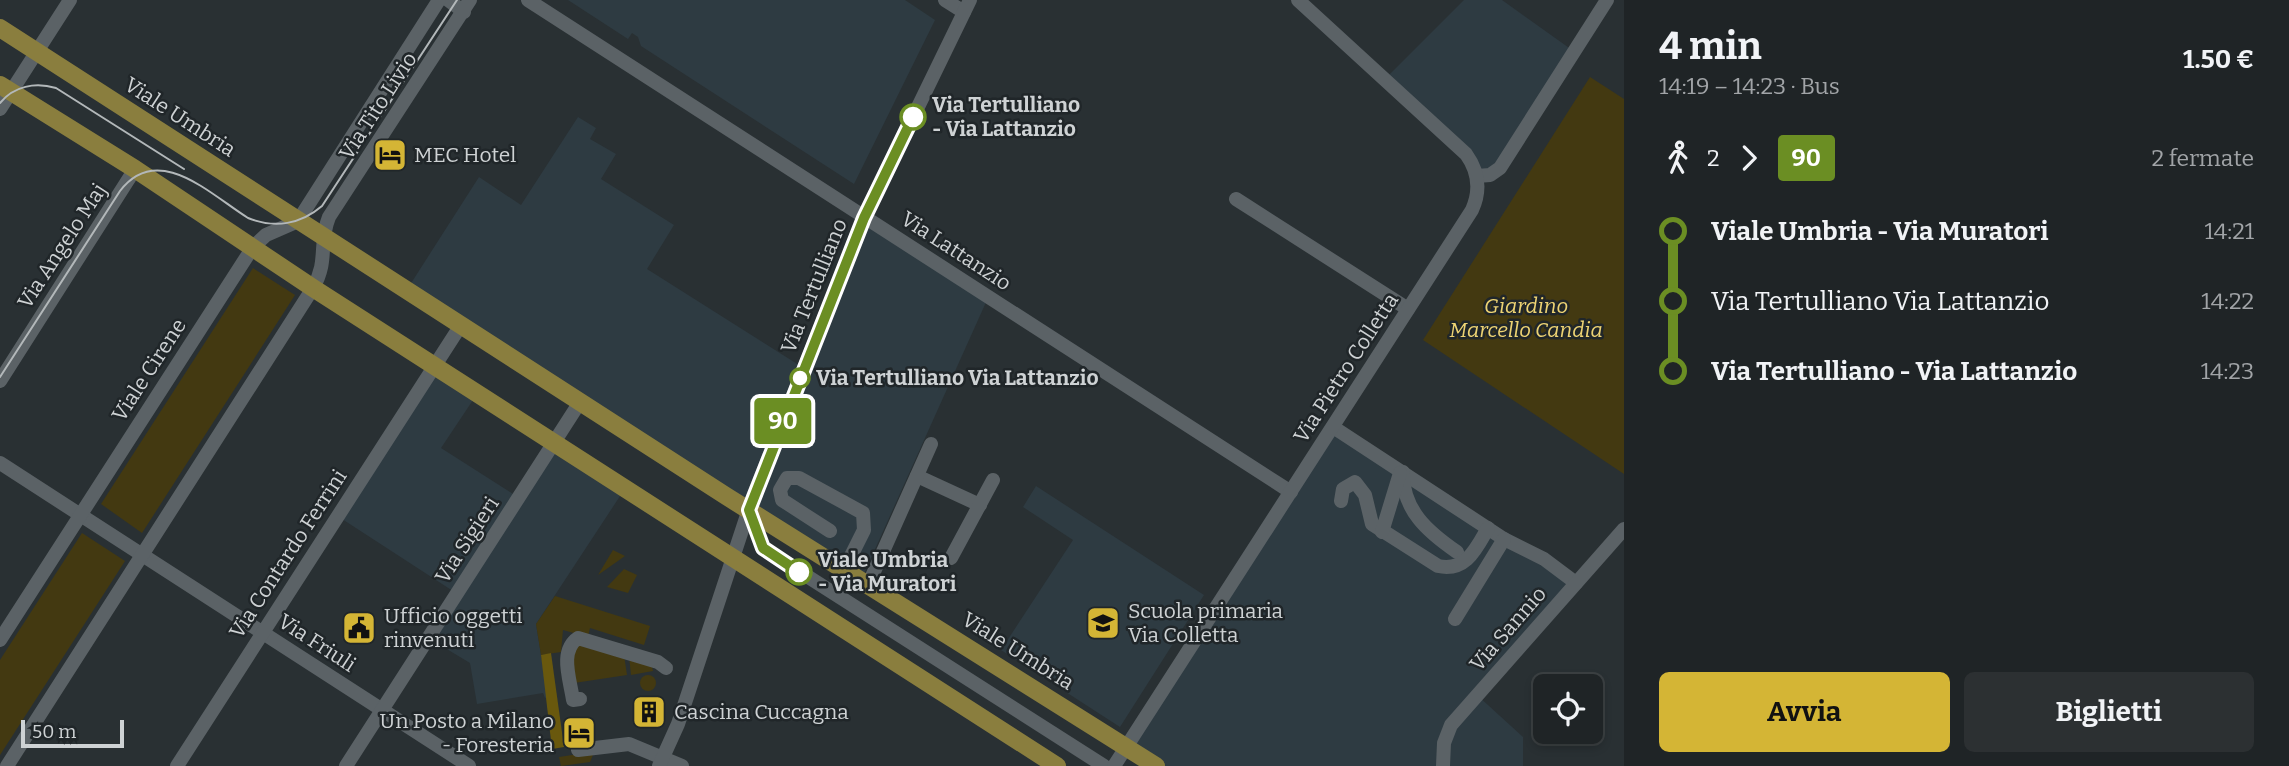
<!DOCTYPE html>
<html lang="it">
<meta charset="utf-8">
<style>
:root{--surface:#1f2426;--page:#2c3032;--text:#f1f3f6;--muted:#a1a4a7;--line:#3c4143;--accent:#d4b535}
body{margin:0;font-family:Bitter,serif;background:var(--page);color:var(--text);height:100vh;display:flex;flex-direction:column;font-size:26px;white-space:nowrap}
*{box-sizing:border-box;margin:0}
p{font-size:23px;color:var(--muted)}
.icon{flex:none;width:38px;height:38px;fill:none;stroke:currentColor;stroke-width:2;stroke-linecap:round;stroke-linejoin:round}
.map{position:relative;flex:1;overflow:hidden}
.side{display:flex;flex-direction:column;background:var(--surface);width:665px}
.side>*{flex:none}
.badge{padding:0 14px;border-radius:5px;font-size:24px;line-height:46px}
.buttons{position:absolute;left:1533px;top:674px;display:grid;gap:14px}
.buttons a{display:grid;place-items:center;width:70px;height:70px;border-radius:10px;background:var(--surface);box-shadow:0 4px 10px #0003,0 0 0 2px var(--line);font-size:35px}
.scale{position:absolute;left:21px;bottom:18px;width:103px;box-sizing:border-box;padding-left:7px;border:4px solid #ced2d4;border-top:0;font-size:19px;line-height:24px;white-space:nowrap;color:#ced2d4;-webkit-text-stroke:5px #202629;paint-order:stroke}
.map>.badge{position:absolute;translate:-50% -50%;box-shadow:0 0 0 4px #fff}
.legs{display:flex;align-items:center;gap:10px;height:77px;padding:0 35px;font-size:23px}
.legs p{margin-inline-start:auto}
.summary{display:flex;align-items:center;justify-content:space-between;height:119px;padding:0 35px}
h1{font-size:38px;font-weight:700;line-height:52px}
.primary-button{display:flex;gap:14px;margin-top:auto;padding:14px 35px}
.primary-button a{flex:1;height:80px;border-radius:10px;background:var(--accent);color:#111;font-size:28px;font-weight:700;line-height:80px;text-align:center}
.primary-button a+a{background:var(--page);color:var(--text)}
ul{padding:0 35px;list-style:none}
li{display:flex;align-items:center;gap:24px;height:70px;font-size:26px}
li i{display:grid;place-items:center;width:10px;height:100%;margin:0 9px;background:currentColor}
li i::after{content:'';width:18px;height:18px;margin:-9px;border:5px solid;border-radius:50%;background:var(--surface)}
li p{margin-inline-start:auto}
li:first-child i{background:linear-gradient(#0000 50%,currentColor 0)}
li:last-child i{background:linear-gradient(currentColor 50%,#0000 0)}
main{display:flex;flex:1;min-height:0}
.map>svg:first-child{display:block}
.built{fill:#2e3b42}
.green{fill:#433911}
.forest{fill:#69580d}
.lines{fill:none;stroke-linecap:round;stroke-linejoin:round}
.minor{stroke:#5b6266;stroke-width:14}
.major{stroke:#8a7e3e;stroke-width:18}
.tram{stroke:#b3b8ba;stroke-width:2}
.line-1-casing{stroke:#fff;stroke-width:16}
.line-1{stroke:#6b8e23;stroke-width:10}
.stop-1-dot{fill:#fff;stroke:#6b8e23;stroke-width:3.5}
.labels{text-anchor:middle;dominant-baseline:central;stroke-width:5;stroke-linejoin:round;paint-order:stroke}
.stop-label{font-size:21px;font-weight:bold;fill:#ced2d4;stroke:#202629;text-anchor:start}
.street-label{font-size:21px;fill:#ced2d4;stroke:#202629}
.poi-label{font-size:21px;fill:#ced2d4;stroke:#202629;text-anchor:start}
.park-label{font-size:21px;font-style:italic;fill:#edd373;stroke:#202629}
</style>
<main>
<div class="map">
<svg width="1624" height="766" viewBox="0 0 1624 766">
<rect width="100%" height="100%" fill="#293033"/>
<g class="built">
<path d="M 568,0 L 905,0 L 935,20 L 854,184 L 641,46 L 638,37 L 632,33 L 628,39 Z"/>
<path d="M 1464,0 L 1502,0 L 1572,50 L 1498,165 L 1485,173 L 1387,77 Z"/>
<path d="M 578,117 L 596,128 L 590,139 L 616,154 L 601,179 L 674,225 L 647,269 L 802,367 L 747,508 L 408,288 L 479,177 L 521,205 Z"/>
<path d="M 865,224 L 987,300 L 863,576 L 751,509 Z"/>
<path d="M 435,366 L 477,394 L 441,448 L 518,497 L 456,593 L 339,517 Z"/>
<path d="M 1333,432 L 1572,585 L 1477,695 L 1523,737 L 1523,766 L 1164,766 L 1132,745 Z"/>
<path d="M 555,445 L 624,490 L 536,624 L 548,697 L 545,698 L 543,693 L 477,704 L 470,663 L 430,639 Z"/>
<path d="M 1036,486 L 1204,595 L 1120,727 L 1001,650 L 1073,540 L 1023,507 Z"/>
</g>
<g class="green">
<path d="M 1590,77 L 1624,99 L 1624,474 L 1423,340 Z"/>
<path d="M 253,268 L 295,295 L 142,533 L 101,504 Z"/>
<path d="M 82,533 L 125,561 L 0,755 L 0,660 Z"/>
<path d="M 613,550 L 625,556 L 598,575 Z"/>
<path d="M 624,569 L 637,575 L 628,593 L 607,587 Z"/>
<path d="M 555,596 L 650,626 L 644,645 L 590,628 L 588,637 L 563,630 L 561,652 L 541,655 L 536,624 Z"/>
<path d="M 577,643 L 624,655 L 627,675 L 574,683 L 573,647 Z"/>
<path d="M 629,656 L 651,663 L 653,671 L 631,675 Z"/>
<circle cx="648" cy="683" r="8"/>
<path d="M 605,750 L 593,755 L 590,762 L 561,766 L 559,757 Z"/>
</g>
<path class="forest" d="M 551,653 L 564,747 L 552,749 L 541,655 Z"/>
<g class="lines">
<g class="minor">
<path d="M 448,0 L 464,12"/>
<path d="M 528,0 L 1291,492"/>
<path d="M 945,0 L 964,12"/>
<path d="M 0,109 L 70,0"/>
<path d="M 1477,176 L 1490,175 L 1500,168 L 1607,0"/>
<path d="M 1236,199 L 1408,309"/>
<path d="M 0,381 L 135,169"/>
<path d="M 1333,427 L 1504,539 L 1544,559 L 1576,583"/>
<path d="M 0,463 L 469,766"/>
<path d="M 1403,472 C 1402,510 1428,532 1457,552"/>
<path d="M 917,476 L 980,505"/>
<path d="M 1341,501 L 1343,489 L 1355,482 L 1365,495 L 1372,524 L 1438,566 C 1466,572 1476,549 1488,528"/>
<path d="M 749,510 L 763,548 L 1104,766"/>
<path d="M 830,531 L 782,500 L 780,490 L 787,478 L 799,478 L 863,513 L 864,530 L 845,568"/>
<path d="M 1382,532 L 1400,473"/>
<path d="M 951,558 L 993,480"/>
<path d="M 869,583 L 931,444"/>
<path d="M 1455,619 L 1504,539"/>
<path d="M 0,640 L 253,247 L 266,235 L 298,221 L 439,0"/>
<path d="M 580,699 L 573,700 C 570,679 559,651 578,638 L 658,662 L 666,668"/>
<path d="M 578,750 L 629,744 L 682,766"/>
<path d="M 7,766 L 313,288 C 329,260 318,244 329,217 L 470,0"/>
<path d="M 177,766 L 461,325"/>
<path d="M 346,766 L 580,402"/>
<path d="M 659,766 L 678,724 L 754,494 L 864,218 L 970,0"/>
<path d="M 1114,766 L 1472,210 C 1481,190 1479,172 1466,154 L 1298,0"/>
<path d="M 1443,766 L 1444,743 L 1451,725 L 1624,529"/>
</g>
<g class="major">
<path d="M 0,28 L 726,496 L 1156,766"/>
<path d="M 0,85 L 135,169 L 313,288 L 1057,766"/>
</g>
<g class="tram">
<path d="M 0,103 C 14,86 35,82 56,88 L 184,169"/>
<path d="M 0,377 L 120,191 C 158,141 211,195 248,218 C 275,229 301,224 322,206 L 457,0"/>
</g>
</g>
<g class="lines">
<defs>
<path id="line-1" d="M 799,572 L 763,548 L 749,510 L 864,218 L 913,117"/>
</defs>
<use href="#line-1" class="line-1-casing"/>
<use href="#line-1" class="line-1"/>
</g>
<defs>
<symbol id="hotel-square" viewBox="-11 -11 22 22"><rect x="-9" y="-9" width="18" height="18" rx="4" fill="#d4b535" stroke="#202629"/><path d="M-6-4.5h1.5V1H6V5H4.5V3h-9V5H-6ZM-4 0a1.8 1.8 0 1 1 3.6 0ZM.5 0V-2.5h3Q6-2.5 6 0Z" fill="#111"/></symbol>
<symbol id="school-square" viewBox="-11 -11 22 22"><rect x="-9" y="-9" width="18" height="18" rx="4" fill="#d4b535" stroke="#202629"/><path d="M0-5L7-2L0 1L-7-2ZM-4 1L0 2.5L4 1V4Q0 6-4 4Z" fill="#111"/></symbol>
<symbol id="civic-square" viewBox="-11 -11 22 22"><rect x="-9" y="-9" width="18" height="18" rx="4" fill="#d4b535" stroke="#202629"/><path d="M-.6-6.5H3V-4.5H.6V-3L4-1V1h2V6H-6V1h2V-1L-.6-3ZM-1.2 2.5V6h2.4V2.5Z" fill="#111"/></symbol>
<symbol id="building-square" viewBox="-11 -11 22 22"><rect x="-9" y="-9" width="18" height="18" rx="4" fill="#d4b535" stroke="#202629"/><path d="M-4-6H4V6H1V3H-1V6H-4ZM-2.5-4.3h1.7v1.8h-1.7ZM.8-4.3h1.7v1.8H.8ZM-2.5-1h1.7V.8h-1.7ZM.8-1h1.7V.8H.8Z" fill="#111"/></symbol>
</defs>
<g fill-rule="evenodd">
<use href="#hotel-square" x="371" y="136" width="38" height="38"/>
<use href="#school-square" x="1084" y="604" width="38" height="38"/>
<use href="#civic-square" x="340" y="609" width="38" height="38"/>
<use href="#building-square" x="630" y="693" width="38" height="38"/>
<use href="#hotel-square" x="560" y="714" width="38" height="38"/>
</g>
<g class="stop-1-dot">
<circle cx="913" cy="117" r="12"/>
<circle cx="800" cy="378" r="9"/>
<circle cx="799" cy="572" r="12"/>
</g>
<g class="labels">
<g class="stop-label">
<text x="932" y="105">Via Tertulliano<tspan x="932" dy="24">- Via Lattanzio</tspan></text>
<text x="816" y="378">Via Tertulliano Via Lattanzio</text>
<text x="818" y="560">Viale Umbria<tspan x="818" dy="24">- Via Muratori</tspan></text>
</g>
<g class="street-label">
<text transform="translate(378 106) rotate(-57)">Via Tito Livio</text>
<text transform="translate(180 117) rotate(33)">Viale Umbria</text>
<text transform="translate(62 246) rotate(-57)">Via Angelo Maj</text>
<text transform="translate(956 251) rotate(33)">Via Lattanzio</text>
<text transform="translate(814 286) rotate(-68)">Via Tertulliano</text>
<text transform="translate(1346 368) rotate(-57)">Via Pietro Colletta</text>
<text transform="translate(149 370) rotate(-57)">Viale Cirene</text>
<text transform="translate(467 540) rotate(-57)">Via Sigieri</text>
<text transform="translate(288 554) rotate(-57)">Via Contardo Ferrini</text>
<text transform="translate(1508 629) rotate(-49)">Via Sannio</text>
<text transform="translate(317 643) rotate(33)">Via Friuli</text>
<text transform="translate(1018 651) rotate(32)">Viale Umbria</text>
</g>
<g class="poi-label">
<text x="414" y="155">MEC Hotel</text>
<text x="1128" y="611">Scuola primaria<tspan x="1128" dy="24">Via Colletta</tspan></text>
<text x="384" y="616">Ufficio oggetti<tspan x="384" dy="24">rinvenuti</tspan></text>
<text x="674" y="712">Cascina Cuccagna</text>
<text x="554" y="721" text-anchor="end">Un Posto a Milano<tspan x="554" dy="24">- Foresteria</tspan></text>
</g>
<g class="park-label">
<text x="1526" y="306">Giardino<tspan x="1526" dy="24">Marcello Candia</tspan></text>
</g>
</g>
</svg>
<div class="buttons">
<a><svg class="icon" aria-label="locate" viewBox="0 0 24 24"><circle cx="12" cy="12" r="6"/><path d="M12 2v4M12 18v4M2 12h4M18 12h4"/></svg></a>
</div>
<div class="scale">50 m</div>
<b class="badge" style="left:783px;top:421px;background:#6b8e23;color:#fff">90</b>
</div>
<section class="side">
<div class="summary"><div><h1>4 min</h1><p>14:19 – 14:23 · Bus</p></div><b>1.50 €</b></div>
<div class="legs"><svg class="icon" aria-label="walk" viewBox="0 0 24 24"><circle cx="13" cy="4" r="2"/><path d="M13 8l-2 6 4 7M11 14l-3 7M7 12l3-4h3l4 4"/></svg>2<svg class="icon" aria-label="forward" viewBox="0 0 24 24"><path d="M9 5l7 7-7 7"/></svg><b class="badge" style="background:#6b8e23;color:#fff">90</b><p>2 fermate</p></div>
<ul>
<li><i style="color:#6b8e23"></i><b>Viale Umbria - Via Muratori</b><p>14:21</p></li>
<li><i style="color:#6b8e23"></i><span>Via Tertulliano Via Lattanzio</span><p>14:22</p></li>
<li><i style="color:#6b8e23"></i><b>Via Tertulliano - Via Lattanzio</b><p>14:23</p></li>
</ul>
<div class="primary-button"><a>Avvia</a><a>Biglietti</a></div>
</section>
</main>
